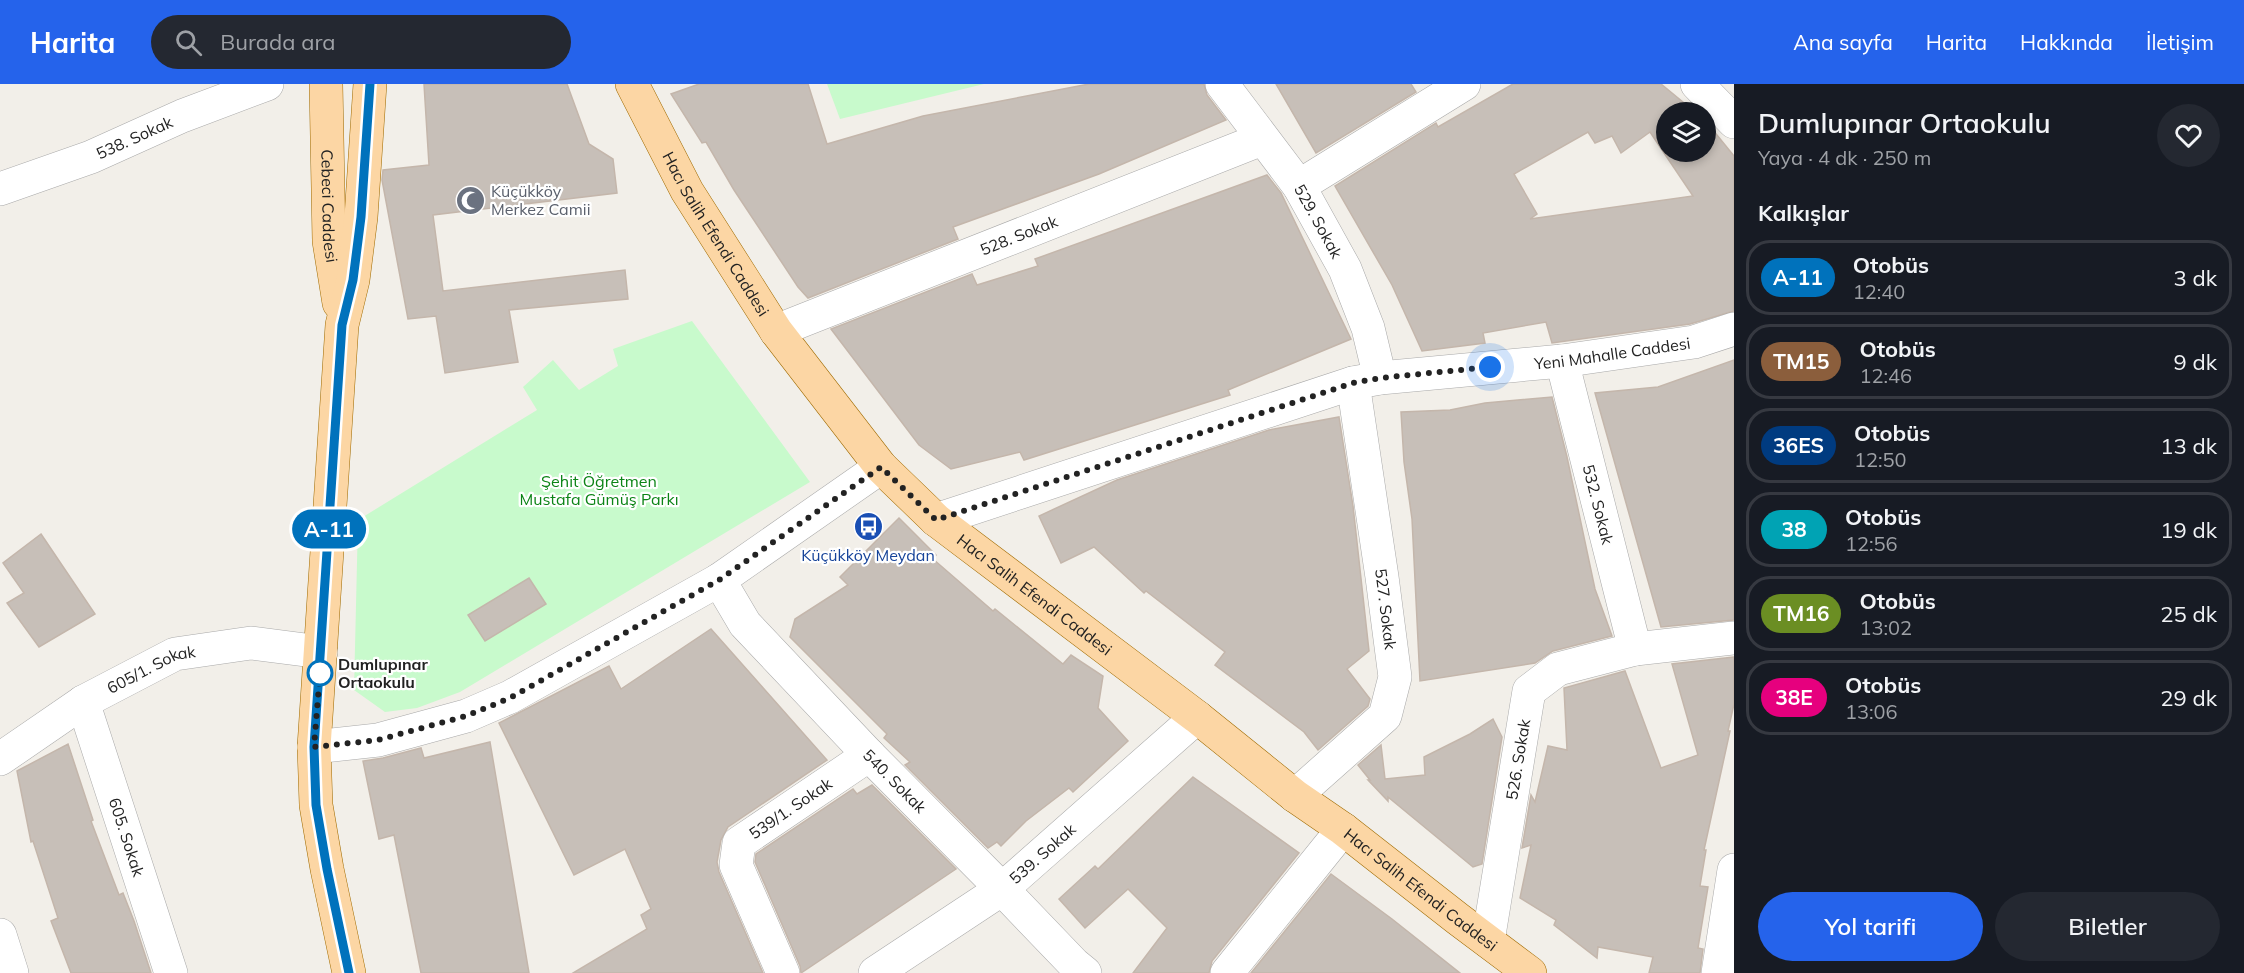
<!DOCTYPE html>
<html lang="tr">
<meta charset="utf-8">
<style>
:root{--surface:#171b24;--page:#242831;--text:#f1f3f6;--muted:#9ea1a6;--line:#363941;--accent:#2563eb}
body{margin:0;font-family:Mulish,sans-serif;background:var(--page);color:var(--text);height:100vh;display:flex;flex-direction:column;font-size:22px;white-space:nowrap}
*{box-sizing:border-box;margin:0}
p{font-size:20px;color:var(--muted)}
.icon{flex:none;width:33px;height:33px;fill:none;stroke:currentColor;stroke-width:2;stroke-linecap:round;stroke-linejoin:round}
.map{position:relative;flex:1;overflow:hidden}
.side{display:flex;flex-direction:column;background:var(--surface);width:510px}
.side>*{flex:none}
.badge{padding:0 12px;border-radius:20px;font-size:21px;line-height:39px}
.buttons{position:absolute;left:1656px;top:18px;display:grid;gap:12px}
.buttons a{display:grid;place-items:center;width:60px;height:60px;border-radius:50%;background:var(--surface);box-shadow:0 3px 9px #0003;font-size:30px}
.you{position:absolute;width:30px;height:30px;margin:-15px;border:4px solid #fff;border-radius:50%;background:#1a73e8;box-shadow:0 0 0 9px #1a73e833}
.map>.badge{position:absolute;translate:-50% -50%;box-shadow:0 0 0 3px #fff}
h2{padding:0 24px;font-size:22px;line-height:54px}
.round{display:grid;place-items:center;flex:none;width:63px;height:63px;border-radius:32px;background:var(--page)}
.head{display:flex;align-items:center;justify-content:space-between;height:102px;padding:0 24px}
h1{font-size:28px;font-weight:600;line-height:45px}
.button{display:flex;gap:12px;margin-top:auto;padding:12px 24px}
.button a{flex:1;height:69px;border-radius:36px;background:var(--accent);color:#fff;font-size:24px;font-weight:600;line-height:69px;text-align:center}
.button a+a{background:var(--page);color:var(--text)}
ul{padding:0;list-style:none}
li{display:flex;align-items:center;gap:18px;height:75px;margin:0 12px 9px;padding:0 12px;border:3px solid var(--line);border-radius:24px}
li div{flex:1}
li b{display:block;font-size:22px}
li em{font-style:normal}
li .badge{min-width:66px;font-weight:700;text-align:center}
header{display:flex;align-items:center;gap:36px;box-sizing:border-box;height:84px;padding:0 30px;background:var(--accent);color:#fff}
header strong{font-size:28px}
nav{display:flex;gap:33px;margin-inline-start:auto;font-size:21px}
.search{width:420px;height:54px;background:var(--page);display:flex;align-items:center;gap:15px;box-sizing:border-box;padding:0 21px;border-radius:33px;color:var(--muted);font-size:22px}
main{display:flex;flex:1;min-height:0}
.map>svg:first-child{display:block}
.park{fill:#c8facc}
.building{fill:#c7bfb8;stroke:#c4b6ab;stroke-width:1.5;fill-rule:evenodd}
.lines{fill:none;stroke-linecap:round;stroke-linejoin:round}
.minor-casing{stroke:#a9a9a9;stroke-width:34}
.major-casing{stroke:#a06b00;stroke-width:34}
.minor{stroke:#fff;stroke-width:33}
.major{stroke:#fcd6a4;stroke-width:33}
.line-casing{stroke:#fff;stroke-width:14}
.line{stroke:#0072bc;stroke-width:9}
.walk{stroke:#222;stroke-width:6;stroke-dasharray:0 10.8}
.stop-dot{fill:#fff;stroke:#0072bc;stroke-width:3}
.labels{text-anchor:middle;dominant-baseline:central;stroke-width:4.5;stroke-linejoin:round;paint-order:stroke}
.street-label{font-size:16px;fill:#222;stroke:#fff}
.worship-label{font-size:16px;fill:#5b616d;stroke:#fff;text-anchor:start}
.park-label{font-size:16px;fill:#0c8416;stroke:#fff}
.transit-label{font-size:16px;fill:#164399;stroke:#fff}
.stop-label{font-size:16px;font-weight:bold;fill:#222;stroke:#fff;text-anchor:start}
</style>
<header>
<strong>Harita</strong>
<div class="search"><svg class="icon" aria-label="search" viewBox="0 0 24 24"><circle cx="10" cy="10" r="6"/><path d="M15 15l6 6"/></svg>Burada ara</div>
<nav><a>Ana sayfa</a><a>Harita</a><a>Hakkında</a><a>İletişim</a></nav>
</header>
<main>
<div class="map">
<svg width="1734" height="889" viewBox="0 0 1734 889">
<rect width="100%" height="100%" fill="#f2efe9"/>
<g class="park">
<path d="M 827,0 L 984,0 L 840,35 Z"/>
<path d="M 692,237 L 810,398 L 460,608 L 417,624 L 385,628 L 354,606 L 358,436 L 537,326 L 523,303 L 553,276 L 579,306 L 618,282 L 613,265 Z"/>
</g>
<g class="building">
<path d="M 424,0 L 567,0 L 589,60 L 613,75 L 617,109 L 433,131 L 443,207 L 625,186 L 628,215 L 509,226 L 518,278 L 445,289 L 436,232 L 408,235 L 382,96 L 383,86 L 429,81 Z"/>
<path d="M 699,0 L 808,0 L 827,60 L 923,32 L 1089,0 L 1204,0 L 1207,11 L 1226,36 L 1099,90 L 953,143 L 958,155 L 808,214 L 798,203 L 734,106 L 706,58 L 702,59 L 671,10 Z"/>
<path d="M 1276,0 L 1411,0 L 1416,8 L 1316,69 Z"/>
<path d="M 1513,0 L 1661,0 L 1695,28 L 1666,28 L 1666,68 L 1706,68 L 1706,38 L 1708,40 L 1734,72 L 1734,227 L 1690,240 L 1552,259 L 1546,238 L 1483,249 L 1485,259 L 1422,267 L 1392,201 L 1335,102 L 1436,39 L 1438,43 ZM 1588,48 L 1595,59 L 1612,52 L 1621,69 L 1650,48 L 1693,112 L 1530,135 L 1537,130 L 1514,90 Z"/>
<path d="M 1267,91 L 1281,109 L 1351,255 L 1228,306 L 1230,311 L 1024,376 L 1020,368 L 951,385 L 919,361 L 831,245 L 972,190 L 977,201 L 1038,182 L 1035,175 Z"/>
<path d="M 1734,276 L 1734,536 L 1661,543 L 1595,309 L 1658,303 Z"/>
<path d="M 1552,313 L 1567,373 L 1595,505 L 1612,552 L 1553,567 L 1535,579 L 1420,597 L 1412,435 L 1404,378 L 1401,328 L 1450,326 L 1485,319 Z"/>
<path d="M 1339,333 L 1353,422 L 1369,567 L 1347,585 L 1370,615 L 1368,622 L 1318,666 L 1304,648 L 1215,581 L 1225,568 L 1146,507 L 1144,509 L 1094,463 L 1061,479 L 1039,432 L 1117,396 L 1269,346 Z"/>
<path d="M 899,434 L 936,471 L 933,475 L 993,527 L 995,525 L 1063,580 L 1071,571 L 1103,592 L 1098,624 L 1128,657 L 1073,708 L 1069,704 L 1026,737 L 1001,762 L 997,758 L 988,764 L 905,681 L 910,678 L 884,654 L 887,650 L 790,553 L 795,535 L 848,501 L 840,493 Z"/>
<path d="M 41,450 L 95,530 L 39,563 L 7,519 L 24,509 L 3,479 Z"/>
<path d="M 529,494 L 546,520 L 485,557 L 468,531 Z"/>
<path d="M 711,545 L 827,676 L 728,743 L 721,756 L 717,778 L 719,788 L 763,889 L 573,889 L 647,845 L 641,831 L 651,825 L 625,765 L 574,791 L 499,639 L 609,582 L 621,605 Z"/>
<path d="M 1734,573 L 1734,620 L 1728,647 L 1730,647 L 1704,766 L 1706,766 L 1700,802 L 1708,803 L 1698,864 L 1703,865 L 1700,889 L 1649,889 L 1653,873 L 1598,863 L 1597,874 L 1554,841 L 1556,836 L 1520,814 L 1531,761 L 1522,764 L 1531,711 L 1535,718 L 1548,662 L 1567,666 L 1564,604 L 1625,587 L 1661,684 L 1698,671 L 1672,580 Z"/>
<path d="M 1493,635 L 1502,653 L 1482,780 L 1473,783 L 1388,713 L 1388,717 L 1368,696 L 1370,696 L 1358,681 L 1381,661 L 1385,695 L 1425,691 L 1424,673 L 1470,650 Z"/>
<path d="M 490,658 L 529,889 L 421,889 L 394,751 L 379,755 L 363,677 L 383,674 L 421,664 L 424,674 Z"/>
<path d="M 68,660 L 93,736 L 91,737 L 119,811 L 123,809 L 134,837 L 151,889 L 71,889 L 51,837 L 58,834 L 33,757 L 31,758 L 17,687 Z"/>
<path d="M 1193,693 L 1299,769 L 1212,877 L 1209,889 L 1133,889 L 1167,844 L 1128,805 L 1085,844 L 1059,815 L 1095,782 L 1098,785 Z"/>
<path d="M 872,701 L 956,785 L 801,889 L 800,882 L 755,778 L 756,770 L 853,705 L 857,710 Z"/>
<path d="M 1331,790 L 1392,835 L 1460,889 L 1251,889 Z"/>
</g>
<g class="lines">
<defs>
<g id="minor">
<path id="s1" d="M 1222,0 L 1299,102 L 1345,185 L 1368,244 L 1380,294"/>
<path d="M 1697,0 L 1734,38"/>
<path d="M 1299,102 L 1464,0"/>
<path id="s2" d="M 0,105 L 91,73 L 182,32 L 267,0"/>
<path id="s3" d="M 776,247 L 1262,55"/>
<path id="s4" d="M 1562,277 L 1635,565"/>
<path id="s5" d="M 936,436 L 1353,299 L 1380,294 L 1562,277 L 1694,258 L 1734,245"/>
<path id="s6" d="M 719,496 L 745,540 L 869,671 L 1002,805 L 1074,880 L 1085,889"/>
<path id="s7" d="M 83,618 L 171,889"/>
<path d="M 314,663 L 378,656 L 466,632 L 510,613 L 719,496 L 881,383"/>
<path id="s8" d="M 0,675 L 83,618 L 175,570 L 251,559 L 321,568"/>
<path d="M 1295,712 L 1385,632 L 1395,593 L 1382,493 L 1353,299"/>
<path d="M 0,851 L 12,889"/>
<path id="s9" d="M 1488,857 L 1529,607 L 1558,585 L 1635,565 L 1734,554"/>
<path id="s10" d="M 783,889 L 736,781 L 739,759 L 869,671"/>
<path id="s11" d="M 875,889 L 1002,805 L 1197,633"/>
<path d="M 1227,889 L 1343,745"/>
<path d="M 1718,889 L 1734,786"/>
</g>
<g id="major">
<path id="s12" d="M 326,0 L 329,157 L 339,219"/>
<path id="s13" d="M 632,0 L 687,107 L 776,247 L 881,383 L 936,436 L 1197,633 L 1295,712 L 1343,745 L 1458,835 L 1530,889"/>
<path d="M 349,889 L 327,785 L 316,721 L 314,663 L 342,241 L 353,196 L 361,133 L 370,0"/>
</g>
</defs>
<use href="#minor" class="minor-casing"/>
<use href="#major" class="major-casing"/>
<use href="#minor" class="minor"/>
<use href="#major" class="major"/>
</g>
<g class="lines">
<defs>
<path id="line" d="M 349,889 L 327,785 L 316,721 L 314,663 L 342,241 L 353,196 L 361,133 L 370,0"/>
</defs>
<use href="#line" class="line-casing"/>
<use href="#line" class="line"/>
<path class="walk" d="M 320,589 L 314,663 L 378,656 L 466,632 L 510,614 L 719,496 L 881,383 L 936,436 L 1353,299 L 1380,294 L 1490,283"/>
</g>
<defs>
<symbol id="mosque-disc" viewBox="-11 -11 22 22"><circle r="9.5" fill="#6b7280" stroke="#fff"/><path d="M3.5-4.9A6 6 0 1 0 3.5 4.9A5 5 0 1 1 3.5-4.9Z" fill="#fff"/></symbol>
<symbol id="bus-disc" viewBox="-11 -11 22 22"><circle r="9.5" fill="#1a4fb4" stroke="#fff"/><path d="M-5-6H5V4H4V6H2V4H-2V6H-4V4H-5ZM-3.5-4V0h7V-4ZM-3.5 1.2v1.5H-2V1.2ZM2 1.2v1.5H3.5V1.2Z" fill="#fff"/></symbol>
</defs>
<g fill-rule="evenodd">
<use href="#mosque-disc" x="454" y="100" width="33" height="33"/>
<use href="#bus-disc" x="852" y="426" width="33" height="33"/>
</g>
<circle class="stop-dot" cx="320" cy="589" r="12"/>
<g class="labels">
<g class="street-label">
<text stroke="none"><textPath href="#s2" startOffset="144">538. Sokak</textPath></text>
<text stroke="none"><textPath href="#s12" startOffset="122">Cebeci Caddesi</textPath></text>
<text stroke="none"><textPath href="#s1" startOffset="168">529. Sokak</textPath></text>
<text stroke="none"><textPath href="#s13" startOffset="172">Hacı Salih Efendi Caddesi</textPath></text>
<text stroke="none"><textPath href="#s3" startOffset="261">528. Sokak</textPath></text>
<text stroke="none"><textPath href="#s5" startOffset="700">Yeni Mahalle Caddesi</textPath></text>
<text stroke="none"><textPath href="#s4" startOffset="148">532. Sokak</textPath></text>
<text stroke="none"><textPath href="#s13" startOffset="658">Hacı Salih Efendi Caddesi</textPath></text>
<text transform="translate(1386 525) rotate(83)">527. Sokak</text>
<text stroke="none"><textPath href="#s8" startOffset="177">605/1. Sokak</textPath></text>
<text stroke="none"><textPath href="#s9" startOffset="184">526. Sokak</textPath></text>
<text stroke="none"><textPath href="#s6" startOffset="268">540. Sokak</textPath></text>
<text stroke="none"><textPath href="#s10" startOffset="202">539/1. Sokak</textPath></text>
<text stroke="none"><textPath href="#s7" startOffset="142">605. Sokak</textPath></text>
<text stroke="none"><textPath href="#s11" startOffset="206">539. Sokak</textPath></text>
<text stroke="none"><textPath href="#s13" startOffset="1144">Hacı Salih Efendi Caddesi</textPath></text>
</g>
<g class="worship-label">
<text x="491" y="107">Küçükköy<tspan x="491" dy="18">Merkez Camii</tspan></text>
</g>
<g class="park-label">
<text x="599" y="397">Şehit Öğretmen<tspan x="599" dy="18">Mustafa Gümüş Parkı</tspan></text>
</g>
<g class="transit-label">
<text x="868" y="471">Küçükköy Meydan</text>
</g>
<g class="stop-label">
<text x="338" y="580">Dumlupınar<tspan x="338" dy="18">Ortaokulu</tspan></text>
</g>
</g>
</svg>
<div class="buttons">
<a><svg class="icon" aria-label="layers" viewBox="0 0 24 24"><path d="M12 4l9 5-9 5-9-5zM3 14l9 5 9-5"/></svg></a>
</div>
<div class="you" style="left:1490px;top:283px"></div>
<b class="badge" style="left:329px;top:445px;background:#0072bc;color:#fff">A-11</b>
</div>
<section class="side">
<div class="head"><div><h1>Dumlupınar Ortaokulu</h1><p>Yaya · 4 dk · 250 m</p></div><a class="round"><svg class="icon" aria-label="heart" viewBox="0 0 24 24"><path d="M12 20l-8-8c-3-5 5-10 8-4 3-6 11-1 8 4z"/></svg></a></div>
<h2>Kalkışlar</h2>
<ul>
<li><span class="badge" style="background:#0072bc;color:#fff">A-11</span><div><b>Otobüs</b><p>12:40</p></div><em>3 dk</em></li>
<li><span class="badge" style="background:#8b5e3c;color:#fff">TM15</span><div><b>Otobüs</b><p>12:46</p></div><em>9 dk</em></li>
<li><span class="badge" style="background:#003b80;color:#fff">36ES</span><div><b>Otobüs</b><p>12:50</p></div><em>13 dk</em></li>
<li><span class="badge" style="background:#00a3b4;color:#fff">38</span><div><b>Otobüs</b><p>12:56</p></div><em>19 dk</em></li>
<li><span class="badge" style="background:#6b8e23;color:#fff">TM16</span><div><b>Otobüs</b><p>13:02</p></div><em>25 dk</em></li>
<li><span class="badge" style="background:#e6007e;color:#fff">38E</span><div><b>Otobüs</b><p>13:06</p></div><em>29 dk</em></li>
</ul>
<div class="button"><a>Yol tarifi</a><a>Biletler</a></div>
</section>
</main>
